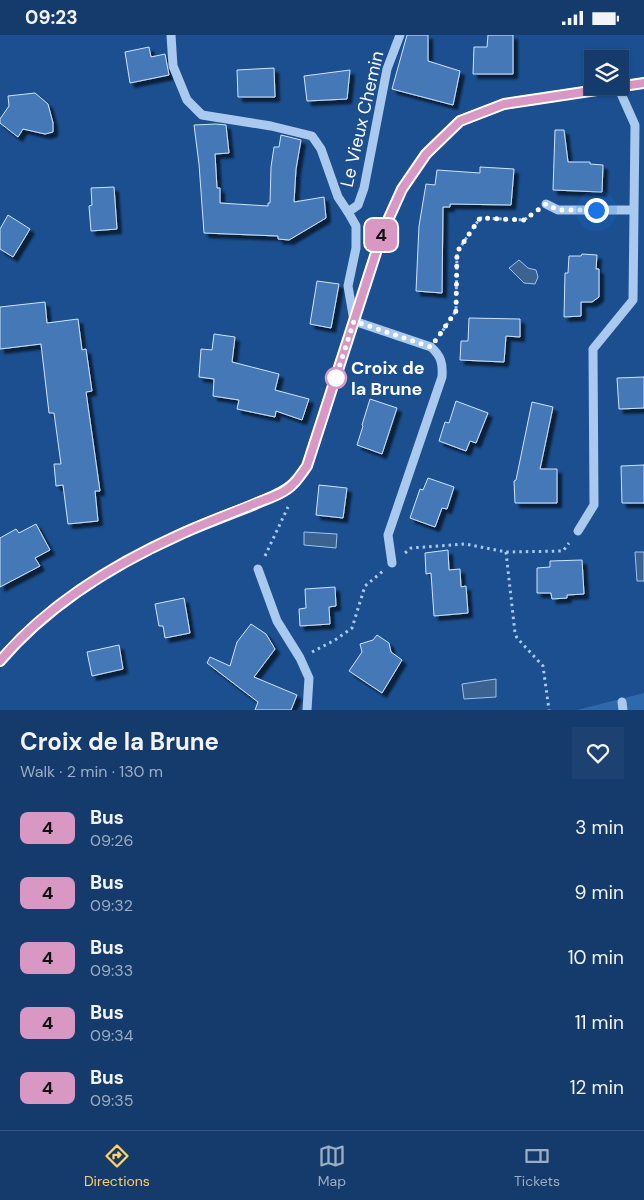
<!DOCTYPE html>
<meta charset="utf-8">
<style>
:root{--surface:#143b6b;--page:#1d4271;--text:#f1f3f6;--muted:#9dadc1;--line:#33557e;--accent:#ffd166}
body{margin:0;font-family:"DM Sans",sans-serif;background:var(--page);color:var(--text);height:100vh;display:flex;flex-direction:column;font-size:19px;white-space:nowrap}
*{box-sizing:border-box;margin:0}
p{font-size:16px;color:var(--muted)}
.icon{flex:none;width:28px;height:28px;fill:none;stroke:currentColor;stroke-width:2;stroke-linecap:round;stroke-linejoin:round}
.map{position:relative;height:675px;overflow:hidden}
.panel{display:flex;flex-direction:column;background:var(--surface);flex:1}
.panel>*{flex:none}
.badge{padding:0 10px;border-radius:8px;font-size:18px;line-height:32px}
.buttons{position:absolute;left:584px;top:15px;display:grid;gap:10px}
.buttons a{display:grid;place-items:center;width:45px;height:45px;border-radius:0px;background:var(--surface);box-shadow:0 1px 4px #0004,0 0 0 1px var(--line);font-size:25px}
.you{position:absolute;width:25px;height:25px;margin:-12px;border:4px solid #fff;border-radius:50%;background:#1a73e8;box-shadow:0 0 0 8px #1a73e833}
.map>.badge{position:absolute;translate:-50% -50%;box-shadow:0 0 0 2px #fff}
.round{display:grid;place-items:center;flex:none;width:52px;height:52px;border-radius:0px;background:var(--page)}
.head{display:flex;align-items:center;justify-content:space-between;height:85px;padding:0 20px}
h1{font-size:24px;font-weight:700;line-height:38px}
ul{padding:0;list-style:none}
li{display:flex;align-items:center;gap:15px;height:65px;padding:0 20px}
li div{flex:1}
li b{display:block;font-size:19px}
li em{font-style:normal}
li .badge{min-width:55px;font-weight:700;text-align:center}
.status{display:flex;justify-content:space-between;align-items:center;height:35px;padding:0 25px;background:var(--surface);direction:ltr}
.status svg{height:14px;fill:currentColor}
.menu{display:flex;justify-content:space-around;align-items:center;height:70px;border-top:1px solid var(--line);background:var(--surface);font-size:14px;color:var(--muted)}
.menu a{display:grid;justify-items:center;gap:2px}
.menu .active{color:var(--accent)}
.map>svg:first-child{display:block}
.green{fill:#2e69ad}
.water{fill:#3c6290;stroke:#9cc4f0}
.building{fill:#4478b7;stroke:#cfe3fa;filter:url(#shadow)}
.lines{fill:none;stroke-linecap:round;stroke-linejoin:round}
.path{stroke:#a9c9ee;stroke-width:3;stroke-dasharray:2.5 4;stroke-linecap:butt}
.minor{stroke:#a9c9ee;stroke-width:9}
.major{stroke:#f0f6ff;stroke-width:12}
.line-casing{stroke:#fff;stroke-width:11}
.line{stroke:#d898c3;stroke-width:8}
.walk{stroke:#fff;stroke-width:5;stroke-dasharray:0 9}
.stop-dot{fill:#fff;stroke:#d898c3;stroke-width:2.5}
.labels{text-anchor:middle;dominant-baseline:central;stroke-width:4;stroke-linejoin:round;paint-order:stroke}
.street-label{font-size:18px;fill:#fff;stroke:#1b4f8f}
.stop-label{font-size:18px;font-weight:bold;fill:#fff;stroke:#1b4f8f;text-anchor:start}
</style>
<div class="status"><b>09:23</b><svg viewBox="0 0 49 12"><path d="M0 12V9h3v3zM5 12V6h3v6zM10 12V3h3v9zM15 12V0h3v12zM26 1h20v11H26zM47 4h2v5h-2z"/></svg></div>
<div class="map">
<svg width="644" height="675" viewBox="0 0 644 675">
<defs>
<filter id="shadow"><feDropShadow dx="4.5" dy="4.5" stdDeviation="1" flood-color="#0009"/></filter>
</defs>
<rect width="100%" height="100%" fill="#1b4f8f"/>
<path class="green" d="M 644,658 L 644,675 L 577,675 L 636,660 Z"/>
<g class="water">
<path d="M 519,225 L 528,233 L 536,235 L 538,242 L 535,249 L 524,248 L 509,233 Z"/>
<path d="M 304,497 L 337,499 L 336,513 L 304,510 Z"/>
<path d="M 635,517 L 644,517 L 644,546 L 637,546 Z"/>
<path d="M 496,644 L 496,662 L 464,664 L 462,649 Z"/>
</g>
<g class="building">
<path d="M 407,0 L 428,0 L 428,26 L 460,36 L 453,70 L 392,54 Z"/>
<path d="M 488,0 L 513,0 L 513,39 L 473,39 L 474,12 L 487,12 Z"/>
<path d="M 149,12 L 151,22 L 165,19 L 169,40 L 130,48 L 125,17 Z"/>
<path d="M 274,33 L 275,62 L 238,62 L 237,35 Z"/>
<path d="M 350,35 L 347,64 L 307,66 L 304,41 Z"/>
<path d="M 35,58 L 48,69 L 53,88 L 53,97 L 45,99 L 23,94 L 18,102 L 0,88 L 0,84 L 9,71 L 8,61 Z"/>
<path d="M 216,89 L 226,90 L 229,118 L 215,119 L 217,153 L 220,153 L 220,168 L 268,171 L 268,168 L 270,168 L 271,132 L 274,112 L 279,112 L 281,100 L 301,105 L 296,134 L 294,167 L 324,162 L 326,183 L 289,205 L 278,204 L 278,201 L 204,198 L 199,129 L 194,90 Z"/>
<path d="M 555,95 L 564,95 L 568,127 L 590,127 L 590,129 L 603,130 L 602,157 L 553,155 Z"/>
<path d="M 480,132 L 514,134 L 511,170 L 450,169 L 450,172 L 443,172 L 442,258 L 416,256 L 419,191 L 426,149 L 435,150 L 437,135 L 480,138 Z"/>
<path d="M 114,152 L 117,194 L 91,196 L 89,171 L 92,170 L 91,153 Z"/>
<path d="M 8,180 L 30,194 L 13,222 L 0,214 L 0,194 Z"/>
<path d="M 582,219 L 597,220 L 596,234 L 599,234 L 599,262 L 592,267 L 581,267 L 581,281 L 564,282 L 565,238 L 568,238 L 569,221 L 581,221 Z"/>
<path d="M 317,246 L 339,249 L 331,293 L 310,289 Z"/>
<path d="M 45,267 L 47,288 L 78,284 L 82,315 L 86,314 L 92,356 L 86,357 L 100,456 L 95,456 L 98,486 L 68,489 L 63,450 L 56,451 L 54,429 L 61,429 L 54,378 L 49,378 L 41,309 L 0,314 L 0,272 Z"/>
<path d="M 469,283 L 520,284 L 520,302 L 506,301 L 504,327 L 460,325 L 461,306 L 468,306 Z"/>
<path d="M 214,299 L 235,302 L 232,327 L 279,339 L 275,355 L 309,364 L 302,385 L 276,376 L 275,382 L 237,374 L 239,365 L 213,361 L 214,344 L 199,342 L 201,314 L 212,315 Z"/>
<path d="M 644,342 L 644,373 L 619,374 L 617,343 Z"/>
<path d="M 370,364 L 397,373 L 382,419 L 357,410 L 363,391 L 362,390 Z"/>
<path d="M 456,366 L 488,378 L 476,408 L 470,406 L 466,416 L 439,406 L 445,387 L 449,388 Z"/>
<path d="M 532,367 L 553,372 L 540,434 L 557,434 L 557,468 L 515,468 L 514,446 L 516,445 Z"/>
<path d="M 644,430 L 644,468 L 622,468 L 621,431 Z"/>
<path d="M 428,443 L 454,452 L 447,474 L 442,473 L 435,492 L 410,483 L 420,454 L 423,455 Z"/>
<path d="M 319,450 L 347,453 L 343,483 L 316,480 Z"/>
<path d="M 36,489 L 50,515 L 35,523 L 40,531 L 0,552 L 0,503 L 16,494 L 19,498 Z"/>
<path d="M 448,515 L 449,535 L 460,534 L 461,552 L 466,551 L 468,578 L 434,581 L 431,538 L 426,539 L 425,518 Z"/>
<path d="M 582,525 L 584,559 L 567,560 L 567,563 L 552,564 L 551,558 L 537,558 L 537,533 L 550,532 L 550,526 Z"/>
<path d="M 335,552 L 336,571 L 329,572 L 330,589 L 300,591 L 299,574 L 306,573 L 305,554 Z"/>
<path d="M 184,563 L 190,598 L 165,603 L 163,591 L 159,591 L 155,569 Z"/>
<path d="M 251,589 L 266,599 L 275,614 L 254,642 L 297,660 L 291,675 L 255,675 L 258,667 L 207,628 L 210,622 L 230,631 L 237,607 Z"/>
<path d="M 377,600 L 389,608 L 391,617 L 402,625 L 382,658 L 349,636 L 362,617 L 360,609 L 373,605 Z"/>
<path d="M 119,610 L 123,634 L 92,641 L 87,617 Z"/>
</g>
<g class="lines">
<g class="path">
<path d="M 439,301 L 456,276 L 457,217 L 480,183 L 524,185 L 534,178"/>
<path d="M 506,517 L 515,598 L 517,603 L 543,631 L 549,675"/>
<path d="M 405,518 L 411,513 L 465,509 L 506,517 L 563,516 L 569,508"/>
<path d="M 265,521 L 288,472"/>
<path d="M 312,617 L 335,605 L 352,593 L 365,551 L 383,536"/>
</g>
<g class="minor">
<path d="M 171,0 L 173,31 L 187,65 L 202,80 L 271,91 L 312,101 L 321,114 L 338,162 L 348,177"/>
<path d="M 546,169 L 558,175 L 633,175"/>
<path d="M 578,496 L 594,470 L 593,314 L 633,265 L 635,90 L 618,52"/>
<path d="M 392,528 L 388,500 L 442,342 C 443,328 441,321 431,312 L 354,286 L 348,251 L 356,213 L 356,191 L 348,177 L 358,170 L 364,153 L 387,34 L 400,0"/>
<path d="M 258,534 L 277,586 L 300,623 L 309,643 L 307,675"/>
<path d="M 622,667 L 623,675"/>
</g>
<path class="major" d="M 0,626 C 48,570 112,530 179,500 C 203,489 228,480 253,470 C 266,464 283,459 293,449 C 298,444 303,437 307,431 L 383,196 L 402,154 L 426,119 L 460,86 L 504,69 L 644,48"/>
</g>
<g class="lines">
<defs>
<path id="line" d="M 0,626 C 47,570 113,530 179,500 C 204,488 230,479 256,468 C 268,463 284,459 293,449 C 298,445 302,437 307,431 L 383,196 L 402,154 L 426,119 L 460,86 L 504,69 L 644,48"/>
</defs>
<use href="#line" class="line-casing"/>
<use href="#line" class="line"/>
<path class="walk" d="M 336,343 L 335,345 L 354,286 L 431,312 L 456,276 L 457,217 L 480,183 L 524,185 L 546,169 L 558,175 L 596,175"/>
</g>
<circle class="stop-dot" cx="336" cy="343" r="10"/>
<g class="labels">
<g class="street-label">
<text transform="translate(362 84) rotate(-77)">Le Vieux Chemin</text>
</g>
<g class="stop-label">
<text x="351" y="333">Croix de<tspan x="351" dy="21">la Brune</tspan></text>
</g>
</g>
</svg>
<div class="buttons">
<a><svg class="icon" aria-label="layers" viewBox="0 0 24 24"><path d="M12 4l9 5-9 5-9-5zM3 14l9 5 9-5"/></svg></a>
</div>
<div class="you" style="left:596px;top:175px"></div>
<b class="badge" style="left:381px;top:200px;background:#d898c3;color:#111">4</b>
</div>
<section class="panel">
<div class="head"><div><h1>Croix de la Brune</h1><p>Walk · 2 min · 130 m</p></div><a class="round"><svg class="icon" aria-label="heart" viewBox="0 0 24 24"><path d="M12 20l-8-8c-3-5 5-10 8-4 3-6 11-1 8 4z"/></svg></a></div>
<ul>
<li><span class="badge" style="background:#d898c3;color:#111">4</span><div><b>Bus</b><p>09:26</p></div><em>3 min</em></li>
<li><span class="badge" style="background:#d898c3;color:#111">4</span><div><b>Bus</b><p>09:32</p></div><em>9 min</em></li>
<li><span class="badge" style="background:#d898c3;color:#111">4</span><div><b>Bus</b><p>09:33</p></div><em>10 min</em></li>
<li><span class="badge" style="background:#d898c3;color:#111">4</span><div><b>Bus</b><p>09:34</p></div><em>11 min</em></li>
<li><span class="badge" style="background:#d898c3;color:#111">4</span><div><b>Bus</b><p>09:35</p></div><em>12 min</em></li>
</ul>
</section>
<nav class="menu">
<a class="active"><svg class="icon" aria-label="directions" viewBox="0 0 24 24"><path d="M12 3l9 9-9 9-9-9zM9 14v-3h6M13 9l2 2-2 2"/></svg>Directions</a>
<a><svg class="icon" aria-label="map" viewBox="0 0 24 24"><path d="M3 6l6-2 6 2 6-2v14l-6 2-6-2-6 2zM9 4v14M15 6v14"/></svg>Map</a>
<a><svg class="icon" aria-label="tickets" viewBox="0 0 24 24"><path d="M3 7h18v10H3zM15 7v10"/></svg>Tickets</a>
</nav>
